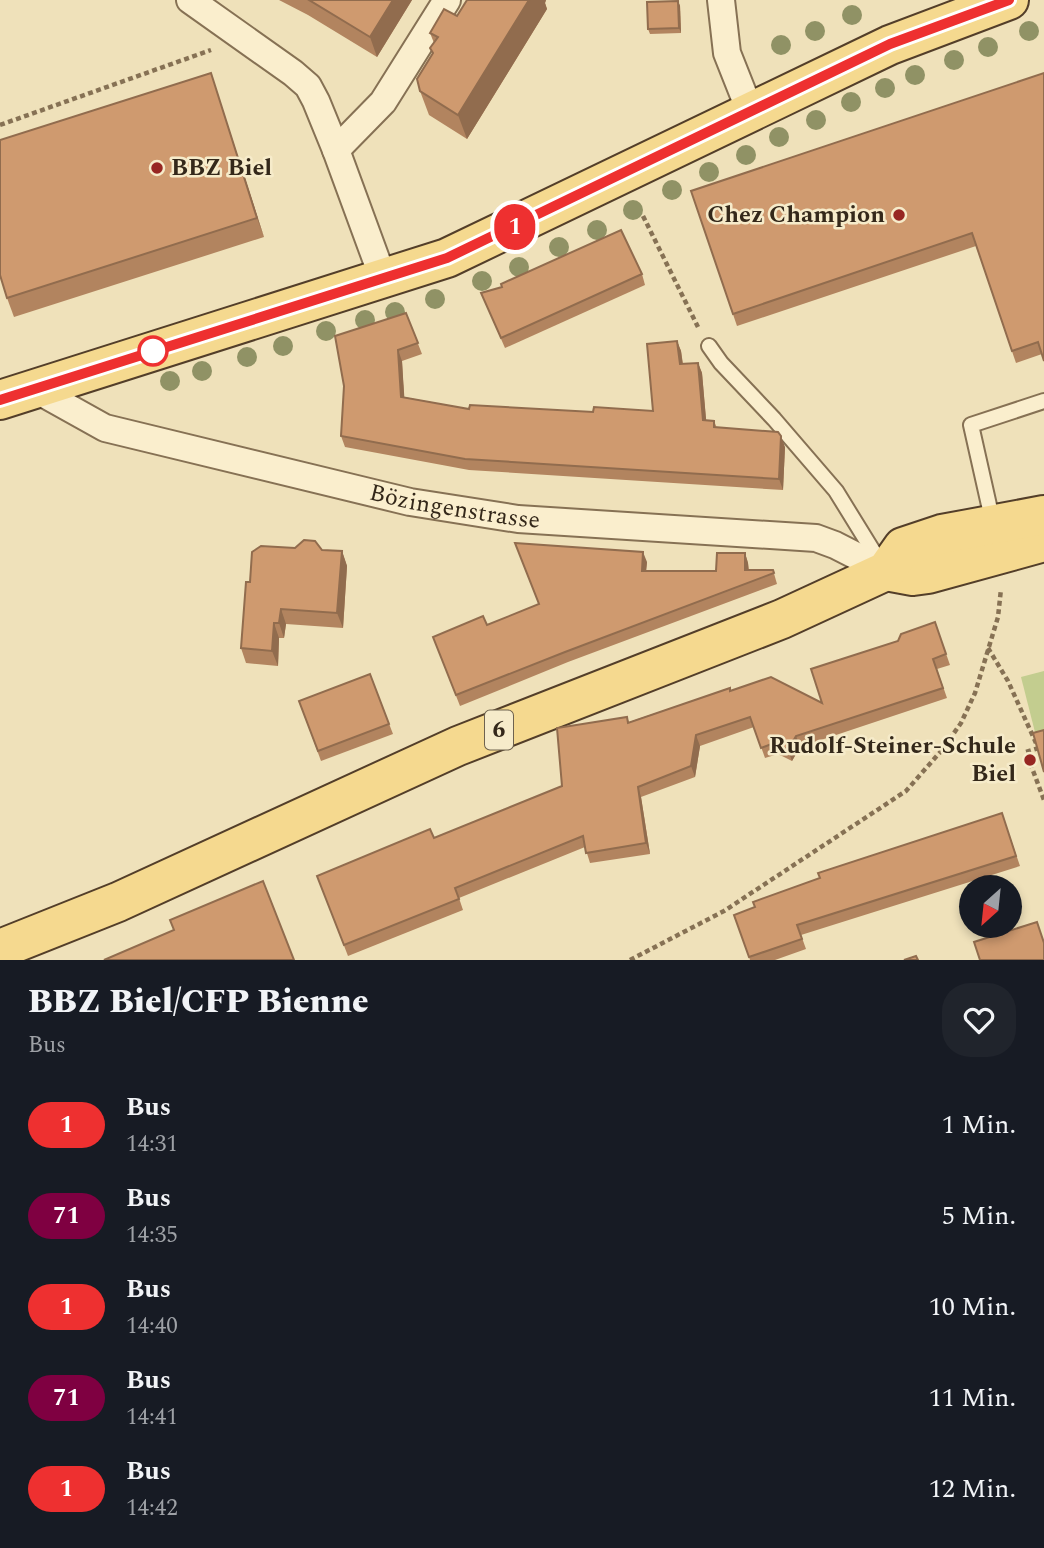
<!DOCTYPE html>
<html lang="de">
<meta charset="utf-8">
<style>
:root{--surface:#171b24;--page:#20242c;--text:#f1f3f6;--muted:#9ea1a6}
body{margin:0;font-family:Spectral,serif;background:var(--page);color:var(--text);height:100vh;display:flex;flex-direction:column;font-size:26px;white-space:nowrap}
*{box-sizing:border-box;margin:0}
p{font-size:23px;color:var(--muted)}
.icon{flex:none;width:38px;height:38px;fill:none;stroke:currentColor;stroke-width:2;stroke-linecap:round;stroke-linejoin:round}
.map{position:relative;height:960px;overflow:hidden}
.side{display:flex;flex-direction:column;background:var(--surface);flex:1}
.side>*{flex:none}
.badge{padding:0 14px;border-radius:23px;font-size:24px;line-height:46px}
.needle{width:46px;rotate:207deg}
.buttons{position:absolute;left:959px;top:875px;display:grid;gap:14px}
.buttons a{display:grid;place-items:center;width:63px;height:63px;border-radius:50%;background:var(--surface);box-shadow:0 4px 10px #0003;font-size:35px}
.map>.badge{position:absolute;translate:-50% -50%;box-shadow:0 0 0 4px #fff}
.round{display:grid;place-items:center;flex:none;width:74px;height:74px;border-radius:28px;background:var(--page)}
.overview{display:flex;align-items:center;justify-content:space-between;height:119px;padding:0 28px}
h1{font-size:33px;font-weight:800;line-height:52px}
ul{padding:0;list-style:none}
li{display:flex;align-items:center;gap:21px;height:91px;padding:0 28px}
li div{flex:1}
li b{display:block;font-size:26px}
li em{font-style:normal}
li .badge{min-width:77px;font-weight:700;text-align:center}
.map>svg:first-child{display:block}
.green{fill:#c3cd8f}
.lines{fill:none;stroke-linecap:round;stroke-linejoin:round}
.service-casing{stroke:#867154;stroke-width:18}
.minor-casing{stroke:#867154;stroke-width:30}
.primary-casing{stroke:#533e29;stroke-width:42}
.path{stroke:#867154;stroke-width:4.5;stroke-dasharray:5 3.5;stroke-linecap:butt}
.service{stroke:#faeecd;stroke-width:14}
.minor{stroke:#faeecd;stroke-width:26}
.primary{stroke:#f5d98f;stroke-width:38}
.tree{fill:#909265}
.wall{fill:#b2845f}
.shaded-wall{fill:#916c4e}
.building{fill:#cf9a6f;stroke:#916c4e;stroke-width:2}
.line-casing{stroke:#fff;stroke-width:16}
.line{stroke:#ee3030;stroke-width:10}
.poi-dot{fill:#972622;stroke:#f6ebca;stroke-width:2.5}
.stop-dot{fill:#fff;stroke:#ee3030;stroke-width:3.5}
.labels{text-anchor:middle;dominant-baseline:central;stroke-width:5;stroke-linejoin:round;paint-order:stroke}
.shield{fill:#f6ebca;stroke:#6e624f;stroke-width:2}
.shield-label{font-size:23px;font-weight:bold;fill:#34281a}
.poi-label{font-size:24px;font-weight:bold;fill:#34281a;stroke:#f6ebca;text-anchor:end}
.street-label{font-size:24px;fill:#34281a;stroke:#f6ebca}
</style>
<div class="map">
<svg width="1044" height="960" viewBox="0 0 1044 960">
<rect width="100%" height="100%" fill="#efe1ba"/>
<path class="green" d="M 1044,671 L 1044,747 L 1039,748 L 1021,677 Z"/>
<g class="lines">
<defs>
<g id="service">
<path d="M 709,346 L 721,363 L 774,419 L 836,491 L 881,564"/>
<path d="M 993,523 L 971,425 L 1044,401"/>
</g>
<g id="minor">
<path d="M 190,0 L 293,73 L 308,86 L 316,101 L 336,150 L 383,278"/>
<path d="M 721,0 L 727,53 L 750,111"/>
<path d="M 336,150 L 383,102 L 447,0"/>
<path id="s1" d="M 35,389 L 105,428 L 410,502 L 518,519 L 816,538 L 835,545 L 886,571"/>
</g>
<g id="primary">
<path d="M 0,400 L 447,258 L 890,45 L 1009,0"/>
<path d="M 886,571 L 913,576 L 928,574 L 1044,542"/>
<path d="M 0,949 L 118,902 L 458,746 L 782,619 L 886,571 L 903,547 L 942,534 L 1044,515"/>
</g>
</defs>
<use href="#service" class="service-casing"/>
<use href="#minor" class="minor-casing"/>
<use href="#primary" class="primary-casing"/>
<g class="path">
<path d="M 0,125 L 211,50"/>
<path d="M 643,216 L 698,327"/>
<path d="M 988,648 L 1008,681 L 1036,743"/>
<path d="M 1039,748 L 1026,752 L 1044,800"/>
<path d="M 630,960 L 724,911 L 906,791 L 942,750 L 961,723 L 975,693 L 998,617 L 1001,589"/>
</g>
<use href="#service" class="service"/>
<use href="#minor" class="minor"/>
<use href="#primary" class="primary"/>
</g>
<g class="tree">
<circle cx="852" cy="15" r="10"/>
<circle cx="815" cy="31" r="10"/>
<circle cx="1029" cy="31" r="10"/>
<circle cx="781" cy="45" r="10"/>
<circle cx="988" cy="47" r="10"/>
<circle cx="954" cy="60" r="10"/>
<circle cx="915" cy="75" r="10"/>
<circle cx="885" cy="88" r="10"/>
<circle cx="851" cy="102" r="10"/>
<circle cx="816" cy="120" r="10"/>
<circle cx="779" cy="137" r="10"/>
<circle cx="746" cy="155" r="10"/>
<circle cx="709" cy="172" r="10"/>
<circle cx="672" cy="190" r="10"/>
<circle cx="633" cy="210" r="10"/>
<circle cx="597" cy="230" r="10"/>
<circle cx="559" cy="247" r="10"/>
<circle cx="519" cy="267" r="10"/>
<circle cx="482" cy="281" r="10"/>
<circle cx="435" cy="299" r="10"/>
<circle cx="395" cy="312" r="10"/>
<circle cx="365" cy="320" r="10"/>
<circle cx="326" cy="331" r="10"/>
<circle cx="283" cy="346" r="10"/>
<circle cx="247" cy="357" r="10"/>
<circle cx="202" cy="371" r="10"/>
<circle cx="170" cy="381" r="10"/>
</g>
<g class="wall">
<path d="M 279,0 L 412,0 L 377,57 L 308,15 Z"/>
<path d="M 467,0 L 546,0 L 545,3 L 547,9 L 467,139 L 429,115 L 420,91 L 433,54 L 430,48 L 434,43 L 430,33 L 457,16 Z"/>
<path d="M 678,1 L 680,6 L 681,33 L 650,34 L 648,29 Z"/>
<path d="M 1044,73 L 1042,354 L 1016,363 L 976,246 L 737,326 L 691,191 Z"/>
<path d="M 217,92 L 264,237 L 14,317 L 7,298 Z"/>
<path d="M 642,274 L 645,285 L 505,348 L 481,293 Z"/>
<path d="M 406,313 L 422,354 L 402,361 L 404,397 L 469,409 L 593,412 L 653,411 L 677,341 L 681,351 L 683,364 L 698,363 L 702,373 L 706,420 L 714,421 L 717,428 L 785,447 L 783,490 L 469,470 L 345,447 L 341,436 Z"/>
<path d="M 322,550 L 342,551 L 347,566 L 343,628 L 286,624 L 284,638 L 279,638 L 278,666 L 246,663 L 241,648 L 250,582 Z"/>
<path d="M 745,553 L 748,563 L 749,570 L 773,570 L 777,584 L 568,662 L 460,706 L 433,637 L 487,625 L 647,562 L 646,571 L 716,571 Z"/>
<path d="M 935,622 L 950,665 L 937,669 L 947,698 L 800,747 L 792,761 L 778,754 L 765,758 L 754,727 L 700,746 L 695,777 L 641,797 L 650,854 L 590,863 L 585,847 L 459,898 L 463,910 L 348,956 L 317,876 L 434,838 L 562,786 L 627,717 L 629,722 L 730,688 L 731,690 L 822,703 L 898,641 Z"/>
<path d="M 370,674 L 393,734 L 321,761 L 299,701 Z"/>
<path d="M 1002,813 L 1020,866 L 801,935 L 806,949 L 775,960 L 750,960 L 734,915 Z"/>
</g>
<g class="shaded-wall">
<path d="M 393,0 L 412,0 L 377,57 L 370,37 Z"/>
<path d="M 529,0 L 546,0 L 545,3 L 547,9 L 467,139 L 458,115 Z"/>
<path d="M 678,1 L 680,6 L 681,33 L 679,28 Z"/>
<path d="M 211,73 L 217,92 L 264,237 L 257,218 Z"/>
<path d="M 677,341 L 681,351 L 684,375 L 680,364 Z"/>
<path d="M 398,350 L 402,361 L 405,408 L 401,397 Z"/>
<path d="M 698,363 L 702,373 L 707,430 L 703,420 Z"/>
<path d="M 781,436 L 785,447 L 783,490 L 779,479 Z"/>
<path d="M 342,551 L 347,566 L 343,628 L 337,613 Z"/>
<path d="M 643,552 L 647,562 L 645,582 L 642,571 Z"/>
<path d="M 745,553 L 748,563 L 749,581 L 745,570 Z"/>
<path d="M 281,609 L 286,624 L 284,638 L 279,623 Z"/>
<path d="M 274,623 L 279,638 L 278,666 L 272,651 Z"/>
<path d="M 696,735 L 700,746 L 695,777 L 691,766 Z"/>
<path d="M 796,736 L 800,747 L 792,761 L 788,750 Z"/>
<path d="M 638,787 L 641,797 L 650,854 L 646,843 Z"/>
</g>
<g class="building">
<path d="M 309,0 L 393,0 L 370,37 Z"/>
<path d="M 467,0 L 529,0 L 458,115 L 420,91 L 417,79 L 433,53 L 430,48 L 438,37 L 430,33 L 444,9 L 457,16 Z"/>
<path d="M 678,1 L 679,28 L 648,29 L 647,2 Z"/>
<path d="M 211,73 L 257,218 L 7,298 L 0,275 L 0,140 Z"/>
<path d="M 1044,73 L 1044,361 L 1038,342 L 1012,351 L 972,233 L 733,314 L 691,191 Z"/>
<path d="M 621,230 L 642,274 L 501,338 L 481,293 L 502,287 L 501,284 Z"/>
<path d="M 406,313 L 418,343 L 398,350 L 401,397 L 469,409 L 470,405 L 593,412 L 594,407 L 653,411 L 647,344 L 677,341 L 680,364 L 698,363 L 703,420 L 714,421 L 714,427 L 778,432 L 781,436 L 779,479 L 465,459 L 341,436 L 344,386 L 335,336 Z"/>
<path d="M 304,540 L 315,541 L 322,550 L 342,551 L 337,613 L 281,609 L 279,623 L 274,623 L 272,651 L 241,648 L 246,582 L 250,582 L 252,552 L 261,546 L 295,548 Z"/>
<path d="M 515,543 L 643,552 L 642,571 L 716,571 L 717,553 L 745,553 L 745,570 L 773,570 L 774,573 L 565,652 L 456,695 L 433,637 L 483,616 L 487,625 L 539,604 Z"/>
<path d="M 935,622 L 946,654 L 933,659 L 943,688 L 796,736 L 788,750 L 774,743 L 761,748 L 750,717 L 696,735 L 691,766 L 638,787 L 646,843 L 586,853 L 583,836 L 455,888 L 459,899 L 344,945 L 317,876 L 430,829 L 434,838 L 562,786 L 557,728 L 627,717 L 628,723 L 730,688 L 730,691 L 771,677 L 822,703 L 811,669 L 898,641 L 901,634 Z"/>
<path d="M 370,674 L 389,724 L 318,751 L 299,701 Z"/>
<path d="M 1044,730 L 1044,772 L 1033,733 Z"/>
<path d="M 1002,813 L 1016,856 L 797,925 L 802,939 L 749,957 L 734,915 L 755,907 L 753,902 L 820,878 L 818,873 Z"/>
<path d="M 263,881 L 294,960 L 104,960 L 174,930 L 170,920 Z"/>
<path d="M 1037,922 L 1044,943 L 1044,960 L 980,960 L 974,942 Z"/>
<path d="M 916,956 L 918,960 L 904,960 Z"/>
</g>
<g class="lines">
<defs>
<path id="line" d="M 0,400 L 447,258 L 890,44 L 1009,0"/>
</defs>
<use href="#line" class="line-casing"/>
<use href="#line" class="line"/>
</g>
<g class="poi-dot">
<circle cx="157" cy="168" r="7"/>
<circle cx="899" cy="215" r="7"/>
<circle cx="1030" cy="760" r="7"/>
</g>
<circle class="stop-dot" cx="153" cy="351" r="14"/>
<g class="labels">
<rect class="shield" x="485" y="710.5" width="28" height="39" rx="5"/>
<g class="shield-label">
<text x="499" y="730">6</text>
</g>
<g class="poi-label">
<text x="171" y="168" text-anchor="start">BBZ Biel</text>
<text x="885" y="215">Chez Champion</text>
<text x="1016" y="746">Rudolf-Steiner-Schule<tspan x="1016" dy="28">Biel</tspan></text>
</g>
<g class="street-label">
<text stroke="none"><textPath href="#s1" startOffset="439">Bözingenstrasse</textPath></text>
</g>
</g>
</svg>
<div class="buttons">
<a><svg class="needle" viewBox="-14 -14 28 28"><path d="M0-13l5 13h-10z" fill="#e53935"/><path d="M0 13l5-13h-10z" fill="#9ea1a6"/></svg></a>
</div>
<b class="badge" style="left:515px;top:227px;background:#ee3030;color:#fff">1</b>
</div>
<section class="side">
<div class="overview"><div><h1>BBZ Biel/CFP Bienne</h1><p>Bus</p></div><a class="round"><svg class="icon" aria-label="heart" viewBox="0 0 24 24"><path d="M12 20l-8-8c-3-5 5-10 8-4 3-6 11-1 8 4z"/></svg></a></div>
<ul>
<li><span class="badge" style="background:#ee3030;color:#fff">1</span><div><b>Bus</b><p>14:31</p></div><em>1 Min.</em></li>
<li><span class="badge" style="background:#7f0041;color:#fff">71</span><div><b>Bus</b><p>14:35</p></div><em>5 Min.</em></li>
<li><span class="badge" style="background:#ee3030;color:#fff">1</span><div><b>Bus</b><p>14:40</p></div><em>10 Min.</em></li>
<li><span class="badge" style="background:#7f0041;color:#fff">71</span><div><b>Bus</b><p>14:41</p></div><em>11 Min.</em></li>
<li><span class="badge" style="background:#ee3030;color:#fff">1</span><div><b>Bus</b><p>14:42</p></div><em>12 Min.</em></li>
</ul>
</section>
